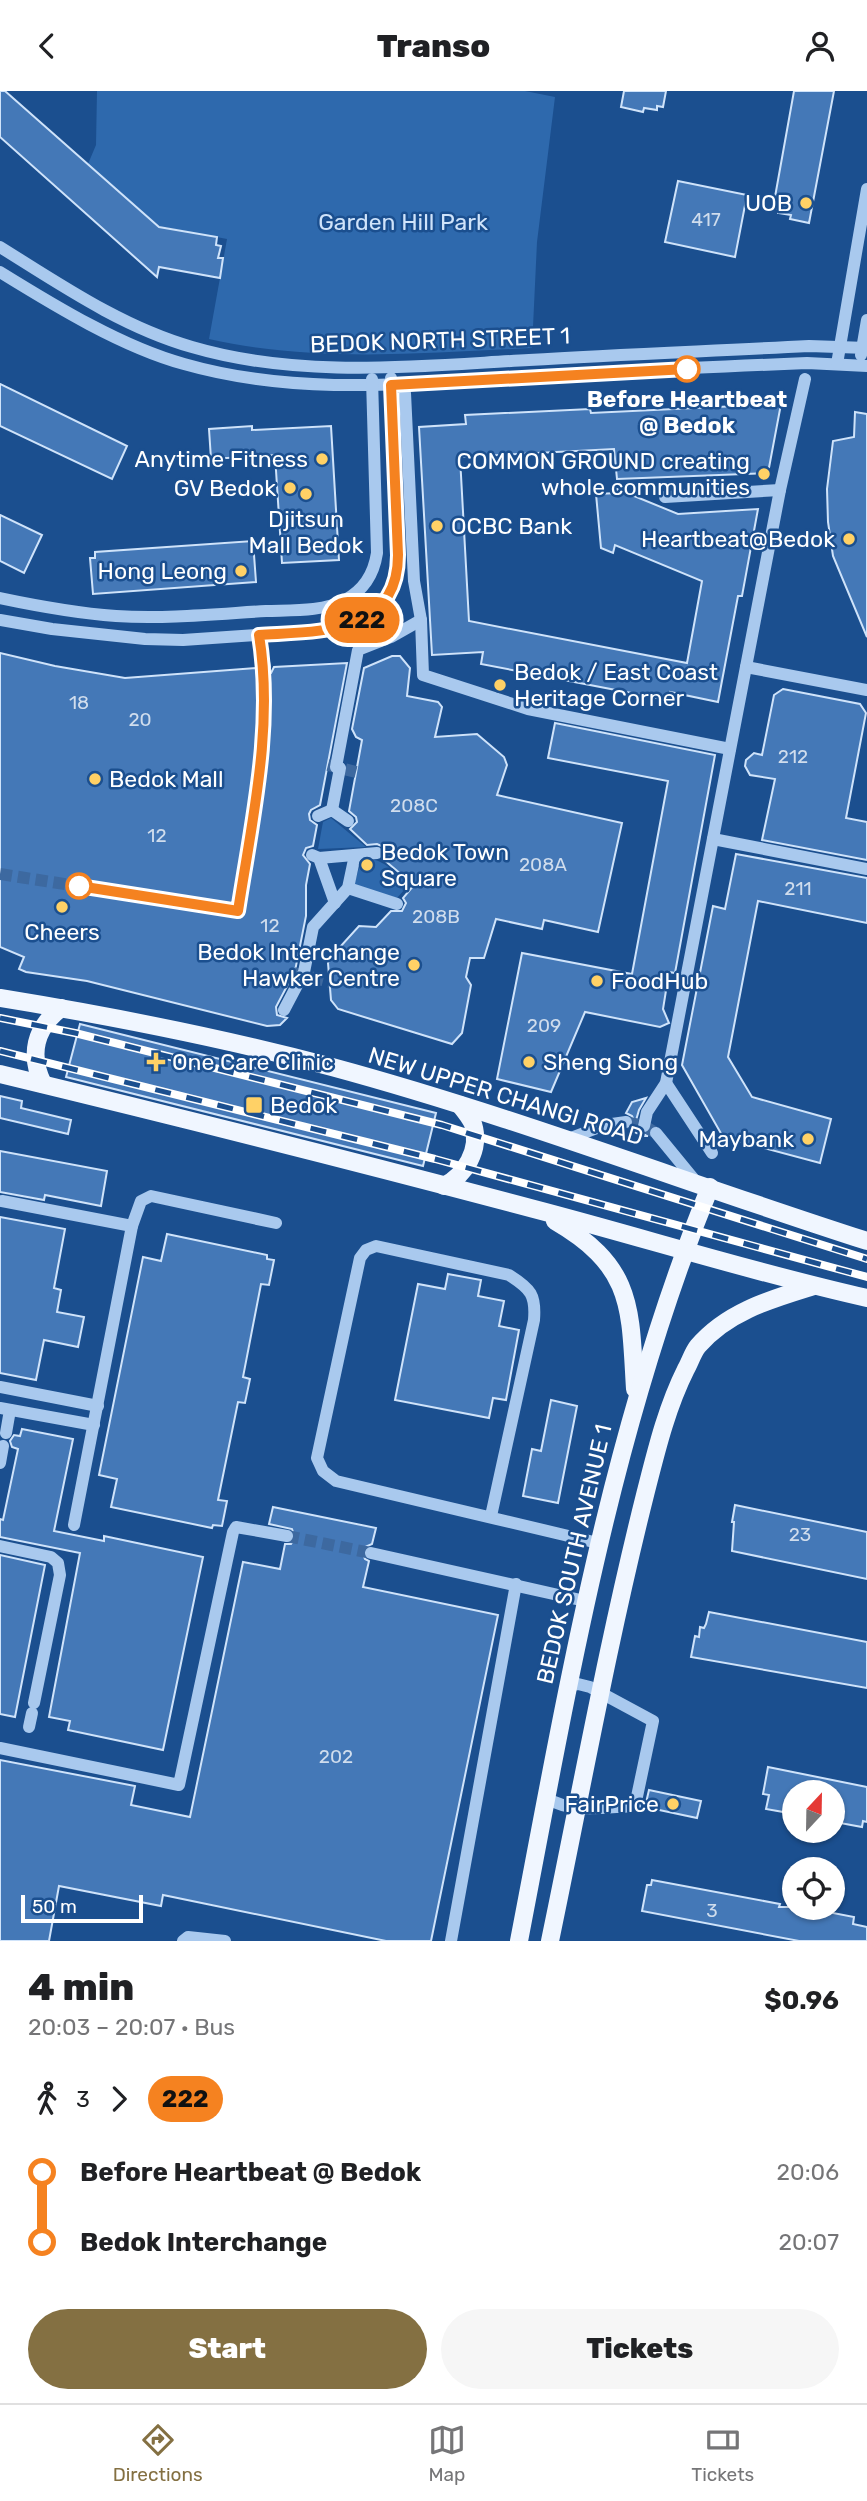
<!DOCTYPE html>
<meta charset="utf-8">
<style>
:root{--surface:#fff;--page:#f6f6f6;--text:#202124;--muted:#757577;--line:#e0e0e0;--accent:#847042}
body{margin:0;font-family:Rubik,sans-serif;background:var(--page);color:var(--text);height:100vh;display:flex;flex-direction:column;font-size:26px;white-space:nowrap}
*{box-sizing:border-box;margin:0}
p{font-size:23px;color:var(--muted)}
.icon{flex:none;width:38px;height:38px;fill:none;stroke:currentColor;stroke-width:2;stroke-linecap:round;stroke-linejoin:round}
.map{position:relative;height:1850px;overflow:hidden}
.panel{display:flex;flex-direction:column;background:var(--surface);flex:1}
.panel>*{flex:none}
.badge{padding:0 14px;border-radius:23px;font-size:24px;line-height:46px}
.needle{width:46px;rotate:22deg}
.buttons{position:absolute;left:782px;top:1689px;display:grid;gap:14px}
.buttons a{display:grid;place-items:center;width:63px;height:63px;border-radius:50%;background:var(--surface);box-shadow:0 2px 5px #0004;font-size:35px}
.scale{position:absolute;left:21px;bottom:18px;width:122px;box-sizing:border-box;padding-left:7px;border:4px solid #fff;border-top:0;font-size:19px;line-height:24px;white-space:nowrap;color:#fff;-webkit-text-stroke:5px #1b4f8f;paint-order:stroke}
.map>.badge{position:absolute;translate:-50% -50%;box-shadow:0 0 0 4px #fff}
.legs{display:flex;align-items:center;gap:10px;height:77px;padding:0 28px;font-size:23px}
.legs p{margin-inline-start:auto}
.summary{display:flex;align-items:center;justify-content:space-between;height:119px;padding:0 28px}
h1{font-size:38px;font-weight:800;line-height:52px}
.cta{display:flex;gap:14px;margin-top:auto;padding:14px 28px}
.cta a{flex:1;height:80px;border-radius:42px;background:var(--accent);color:#fff;font-size:28px;font-weight:800;line-height:80px;text-align:center}
.cta a+a{background:var(--page);color:var(--text)}
ul{padding:0 28px;list-style:none}
li{display:flex;align-items:center;gap:24px;height:70px;font-size:26px}
li i{display:grid;place-items:center;width:10px;height:100%;margin:0 9px;background:currentColor}
li i::after{content:'';width:18px;height:18px;margin:-9px;border:5px solid;border-radius:50%;background:var(--surface)}
li p{margin-inline-start:auto}
li:first-child i{background:linear-gradient(#0000 50%,currentColor 0)}
li:last-child i{background:linear-gradient(currentColor 50%,#0000 0)}
header{display:flex;justify-content:space-between;align-items:center;height:91px;padding:0 28px;background:var(--surface);font-size:32px;font-weight:800}
.tabs{display:flex;justify-content:space-around;align-items:center;height:98px;border-top:2px solid var(--line);background:var(--surface);font-size:19px;color:var(--muted)}
.tabs a{display:grid;justify-items:center;gap:4px}
.tabs .selected{color:var(--accent)}
.map>svg:first-child{display:block}
.green{fill:#2e69ad}
.building{fill:#4478b7;stroke:#cfe3fa;stroke-width:2}
.lines{fill:none;stroke-linecap:round;stroke-linejoin:round}
.minor-tunnel{stroke:#3d69a0;stroke-width:12;stroke-dasharray:12 6;stroke-linecap:butt}
.minor{stroke:#a9c9ee;stroke-width:12}
.major{stroke:#f0f6ff;stroke-width:18}
.rail-casing{stroke:#fff;stroke-width:8}
.rail{stroke:#1b4f8f;stroke-width:5;stroke-dasharray:16;stroke-linecap:butt}
.line-1-casing{stroke:#fff;stroke-width:16}
.line-1{stroke:#f58220;stroke-width:10}
.poi-dot{fill:#ffd166;stroke:#1b4f8f;stroke-width:2.5}
.stop-1-dot{fill:#fff;stroke:#f58220;stroke-width:3.5}
.labels{text-anchor:middle;dominant-baseline:central;stroke-width:5;stroke-linejoin:round;paint-order:stroke}
.number-label{font-size:19px;fill:#d0dded}
.poi-label{font-size:23px;fill:#fff;stroke:#1b4f8f;text-anchor:end}
.park-label{font-size:23px;fill:#cfe3fa;stroke:#1b4f8f}
.street-label{font-size:23px;fill:#fff;stroke:#1b4f8f}
.stop-label{font-size:23px;font-weight:bold;fill:#fff;stroke:#1b4f8f}
</style>
<header><svg class="icon" aria-label="back" viewBox="0 0 24 24"><path d="M15 5l-7 7 7 7"/></svg>Transo<svg class="icon" aria-label="person" viewBox="0 0 24 24"><circle cx="12" cy="8" r="4"/><path d="M4 21q1-7 8-7t8 7"/></svg></header>
<div class="map">
<svg width="867" height="1850" viewBox="0 0 867 1850">
<rect width="100%" height="100%" fill="#1b4f8f"/>
<g class="green">
<path d="M 97,0 L 525,0 L 555,6 L 537,151 L 532,257 C 425,262 315,272 209,248 L 227,148 L 159,135 L 88,73 L 96,54 Z"/>
<path d="M 331,727 L 366,756 L 318,758 L 323,731 Z"/>
<path d="M 375,769 C 390,773 396,787 413,789 L 397,807 L 354,794 L 361,770 Z"/>
</g>
<g class="building">
<path d="M 0,0 L 5,0 L 159,136 L 217,146 L 216,154 L 221,155 L 218,167 L 223,167 L 220,187 L 159,176 L 157,186 L 0,46 Z"/>
<path d="M 624,0 L 666,0 L 663,16 L 657,15 L 657,19 L 644,17 L 643,21 L 621,16 Z"/>
<path d="M 794,0 L 834,0 L 809,132 L 790,128 L 791,124 L 778,122 L 778,118 L 773,117 Z"/>
<path d="M 678,90 L 747,104 L 735,166 L 665,151 Z"/>
<path d="M 0,293 L 127,355 L 112,388 L 0,335 Z"/>
<path d="M 781,313 L 768,382 L 617,388 L 614,358 L 460,366 L 469,530 L 687,572 L 702,490 L 615,454 L 613,462 L 601,457 L 596,403 L 618,402 L 617,398 L 678,423 L 758,418 L 742,505 L 738,505 L 718,611 L 670,601 L 668,609 L 481,573 L 483,561 L 432,564 L 419,336 L 466,333 L 465,324 L 590,318 L 591,322 Z"/>
<path d="M 855,321 L 867,323 L 867,546 L 833,465 L 828,431 L 827,398 L 833,350 L 854,346 Z"/>
<path d="M 252,335 L 252,339 L 331,335 L 339,469 L 282,472 L 275,364 L 211,368 L 209,338 Z"/>
<path d="M 0,424 L 42,444 L 24,482 L 0,470 Z"/>
<path d="M 253,450 L 256,491 L 93,503 L 90,467 L 95,467 L 95,461 Z"/>
<path d="M 0,562 L 55,575 L 125,587 L 256,577 L 259,582 L 266,585 L 271,582 L 274,576 L 347,572 L 320,714 L 311,719 L 309,723 L 310,729 L 317,734 L 313,755 L 306,757 L 303,764 L 310,773 L 306,794 L 306,825 L 295,880 L 276,916 L 277,924 L 287,927 L 280,934 L 267,935 L 87,890 L 26,881 L 19,878 L 24,866 L 0,856 Z"/>
<path d="M 392,565 L 400,565 L 410,577 L 407,605 L 438,611 L 442,616 L 435,646 L 477,643 L 504,666 L 507,674 L 497,704 L 622,732 L 598,841 L 544,829 L 542,838 L 496,828 L 484,867 L 470,867 L 466,886 L 471,894 L 462,942 L 452,953 L 338,918 L 331,909 L 328,872 L 330,867 L 359,835 L 376,836 L 391,820 L 402,820 L 406,812 L 403,807 L 414,794 L 383,768 L 386,762 L 384,756 L 377,753 L 367,754 L 350,738 L 357,731 L 356,726 L 349,720 L 362,649 L 356,646 L 352,638 L 364,577 Z"/>
<path d="M 783,598 L 860,613 L 866,622 L 846,727 L 867,731 L 867,769 L 762,749 L 775,688 L 750,684 L 745,675 L 746,669 L 754,662 L 762,664 L 774,604 Z"/>
<path d="M 555,632 L 715,664 L 675,882 L 669,881 L 663,918 L 669,932 L 660,936 L 585,921 L 551,1001 L 497,988 L 522,862 L 632,883 L 668,690 L 548,667 Z"/>
<path d="M 736,763 L 867,787 L 867,832 L 758,810 L 728,966 L 752,1006 L 831,1028 L 820,1072 L 723,1046 L 682,974 L 713,815 L 725,818 Z"/>
<path d="M 80,933 L 436,1022 L 423,1075 L 66,986 Z"/>
<path d="M 0,1005 L 22,1010 L 21,1017 L 71,1029 L 68,1043 L 0,1027 Z"/>
<path d="M 646,1007 L 639,1019 L 635,1033 L 638,1041 L 648,1045 L 643,1045 L 630,1039 L 634,1035 L 634,1029 L 632,1025 L 626,1022 L 632,1011 Z"/>
<path d="M 0,1060 L 107,1080 L 101,1115 L 45,1104 L 44,1109 L 0,1101 Z"/>
<path d="M 0,1126 L 65,1138 L 54,1197 L 61,1199 L 57,1221 L 84,1226 L 78,1256 L 44,1249 L 36,1289 L 0,1282 Z"/>
<path d="M 167,1143 L 267,1164 L 267,1168 L 274,1169 L 269,1194 L 261,1193 L 243,1286 L 250,1288 L 245,1312 L 238,1311 L 218,1409 L 227,1410 L 222,1435 L 213,1434 L 212,1437 L 111,1416 L 117,1388 L 99,1384 L 143,1166 L 161,1170 Z"/>
<path d="M 448,1183 L 481,1189 L 478,1205 L 504,1210 L 499,1235 L 519,1239 L 506,1309 L 493,1307 L 489,1327 L 395,1309 L 418,1193 L 445,1198 Z"/>
<path d="M 551,1309 L 577,1315 L 558,1412 L 523,1405 L 532,1358 L 541,1360 Z"/>
<path d="M 22,1338 L 73,1348 L 54,1440 L 104,1450 L 104,1445 L 203,1466 L 163,1659 L 68,1639 L 70,1630 L 49,1626 L 80,1462 L 0,1446 L 0,1428 L 3,1429 L 18,1358 L 12,1356 L 10,1350 L 14,1344 L 20,1345 Z"/>
<path d="M 735,1414 L 867,1441 L 867,1488 L 732,1460 L 734,1431 L 732,1431 Z"/>
<path d="M 273,1416 L 376,1437 L 372,1453 L 365,1456 L 362,1461 L 365,1468 L 369,1470 L 363,1496 L 498,1524 L 431,1850 L 386,1850 L 163,1804 L 161,1815 L 59,1795 L 49,1850 L 0,1850 L 0,1669 L 135,1695 L 131,1714 L 190,1726 L 243,1471 L 280,1478 L 285,1453 L 291,1453 L 295,1447 L 292,1438 L 269,1433 Z"/>
<path d="M 0,1464 L 45,1474 L 15,1626 L 0,1623 Z"/>
<path d="M 709,1521 L 867,1551 L 867,1597 L 691,1566 L 695,1545 L 699,1546 L 700,1536 L 704,1537 L 706,1533 Z"/>
<path d="M 768,1676 L 867,1696 L 867,1731 L 863,1730 L 862,1736 L 840,1732 L 842,1719 L 833,1717 L 833,1701 L 794,1701 L 794,1718 L 790,1717 L 789,1722 L 766,1718 L 769,1704 L 763,1703 Z"/>
<path d="M 649,1699 L 701,1710 L 697,1727 L 645,1716 Z"/>
<path d="M 652,1789 L 780,1813 L 779,1816 L 802,1816 L 854,1826 L 853,1833 L 867,1836 L 867,1850 L 799,1850 L 642,1820 L 647,1794 L 651,1794 Z"/>
</g>
<g class="lines">
<g class="minor-tunnel">
<path d="M 328,674 L 356,681"/>
<path d="M 0,783 L 238,820 L 265,636 L 265,576"/>
<path d="M 294,882 L 330,891"/>
<path d="M 626,1031 L 644,1035 L 656,1042"/>
<path d="M 287,1445 L 371,1462"/>
</g>
<g class="minor">
<path d="M 0,156 C 61,194 122,236 192,256 C 301,288 417,275 529,269 C 622,263 716,260 809,255 L 867,257"/>
<path d="M 0,181 C 55,215 122,256 184,273 C 296,305 407,293 521,286 C 617,280 712,276 807,272 L 867,275"/>
<path d="M 861,264 L 867,229"/>
<path d="M 837,273 L 867,98"/>
<path d="M 405,302 L 414,490 L 421,529 L 423,584 L 528,618 L 730,658"/>
<path d="M 665,406 L 780,399"/>
<path d="M 0,507 C 38,515 77,522 116,525 C 166,528 216,523 266,520 C 291,519 322,521 345,509 C 364,499 374,482 377,462 L 372,288"/>
<path d="M 0,529 L 52,538 L 145,548 L 183,549 L 330,539 C 366,534 391,512 398,476 L 391,287"/>
<path d="M 259,544 L 265,576"/>
<path d="M 746,576 L 867,599"/>
<path d="M 336,676 L 358,559 L 391,546 L 421,529"/>
<path d="M 332,719 L 340,677"/>
<path d="M 318,725 L 332,719 L 348,730"/>
<path d="M 713,748 L 867,778"/>
<path d="M 312,764 L 319,767 L 335,812"/>
<path d="M 319,767 L 377,762"/>
<path d="M 348,797 L 397,813"/>
<path d="M 284,919 L 304,881 L 313,836 L 348,797 L 355,764"/>
<path d="M 666,992 L 712,1062"/>
<path d="M 644,1035 L 647,1021 L 666,992 L 780,399 L 805,288"/>
<path d="M 656,1042 L 697,1092"/>
<path d="M 568,1048 L 605,1034 L 626,1031"/>
<path d="M 2,1110 L 132,1135"/>
<path d="M 0,1296 L 98,1315"/>
<path d="M 0,1317 L 94,1334"/>
<path d="M 6,1342 L 10,1319"/>
<path d="M 0,1372 L 3,1355"/>
<path d="M 491,1425 L 534,1229 C 536,1204 531,1198 509,1184 L 376,1155 L 366,1159 L 360,1167 L 317,1367 L 323,1380 L 336,1390 L 598,1452"/>
<path d="M 74,1434 L 132,1135 L 141,1110 L 151,1105 L 276,1132"/>
<path d="M 0,1455 L 51,1466 L 58,1472 L 60,1484 L 34,1612"/>
<path d="M 371,1462 L 585,1510"/>
<path d="M 29,1636 L 32,1622"/>
<path d="M 0,1657 L 179,1694 L 233,1441 L 236,1436 L 287,1445"/>
<path d="M 546,1707 C 573,1723 605,1716 635,1715 L 653,1630 L 590,1596 L 578,1593 L 566,1595"/>
<path d="M 183,1850 L 188,1846 L 225,1850"/>
<path d="M 451,1850 L 516,1493"/>
</g>
<g class="major">
<path d="M 0,907 C 111,925 223,947 332,976 C 513,1025 689,1093 867,1150"/>
<path d="M 0,983 C 178,1026 357,1071 534,1118 C 645,1147 755,1182 867,1207"/>
<path d="M 43,993 C 29,964 35,937 61,917"/>
<path d="M 444,1095 C 465,1084 481,1059 473,1033 C 470,1026 464,1019 460,1014"/>
<path d="M 555,1130 C 634,1176 630,1216 635,1298"/>
<path d="M 519,1850 C 568,1595 611,1338 710,1096"/>
<path d="M 550,1850 C 581,1701 608,1551 645,1404 C 656,1361 666,1318 686,1278 C 690,1271 693,1261 698,1255 C 728,1220 772,1208 814,1195"/>
</g>
<defs>
<g id="rail">
<path d="M 0,927 L 75,942 L 442,1034 L 867,1168"/>
<path d="M 0,960 L 435,1068 L 867,1186"/>
</g>
</defs>
<use href="#rail" class="rail-casing"/>
<use href="#rail" class="rail"/>
</g>
<g class="lines">
<defs>
<path id="line-1" d="M 79,795 L 238,820 C 252,729 274,636 259,544 C 317,540 398,545 398,464 L 391,294 L 687,278"/>
</defs>
<use href="#line-1" class="line-1-casing"/>
<use href="#line-1" class="line-1"/>
</g>
<g class="poi-dot">
<circle cx="806" cy="112" r="7"/>
<circle cx="322" cy="368" r="7"/>
<circle cx="764" cy="383" r="7"/>
<circle cx="290" cy="397" r="7"/>
<circle cx="306" cy="403" r="7"/>
<circle cx="437" cy="435" r="7"/>
<circle cx="849" cy="448" r="7"/>
<circle cx="241" cy="480" r="7"/>
<circle cx="500" cy="594" r="7"/>
<circle cx="95" cy="688" r="7"/>
<circle cx="367" cy="774" r="7"/>
<circle cx="62" cy="816" r="7"/>
<circle cx="414" cy="874" r="7"/>
<circle cx="597" cy="890" r="7"/>
<path d="M152.5 960.5h7v7h7v7h-7v7h-7v-7h-7v-7h7z"/>
<circle cx="529" cy="971" r="7"/>
<rect x="245" y="1005" width="18" height="18" rx="3.5"/>
<circle cx="808" cy="1048" r="7"/>
<circle cx="673" cy="1713" r="7"/>
</g>
<g class="stop-1-dot">
<circle cx="687" cy="278" r="12"/>
<circle cx="79" cy="795" r="12"/>
</g>
<g class="labels">
<g class="number-label">
<text x="706" y="128">417</text>
<text x="79" y="611">18</text>
<text x="140" y="628">20</text>
<text x="793" y="665">212</text>
<text x="414" y="714">208C</text>
<text x="157" y="744">12</text>
<text x="543" y="773">208A</text>
<text x="798" y="797">211</text>
<text x="436" y="825">208B</text>
<text x="270" y="834">12</text>
<text x="544" y="934">209</text>
<text x="800" y="1443">23</text>
<text x="336" y="1665">202</text>
<text x="712" y="1819">3</text>
</g>
<g class="poi-label">
<text x="792" y="112">UOB</text>
<text x="308" y="368">Anytime Fitness</text>
<text x="750" y="370">COMMON GROUND creating<tspan x="750" dy="26">whole communities</tspan></text>
<text x="276" y="397">GV Bedok</text>
<text x="306" y="428" text-anchor="middle">Djitsun<tspan x="306" dy="26">Mall Bedok</tspan></text>
<text x="451" y="435" text-anchor="start">OCBC Bank</text>
<text x="835" y="448">Heartbeat@Bedok</text>
<text x="227" y="480">Hong Leong</text>
<text x="514" y="581" text-anchor="start">Bedok / East Coast<tspan x="514" dy="26">Heritage Corner</tspan></text>
<text x="109" y="688" text-anchor="start">Bedok Mall</text>
<text x="381" y="761" text-anchor="start">Bedok Town<tspan x="381" dy="26">Square</tspan></text>
<text x="62" y="841" text-anchor="middle">Cheers</text>
<text x="400" y="861">Bedok Interchange<tspan x="400" dy="26">Hawker Centre</tspan></text>
<text x="611" y="890" text-anchor="start">FoodHub</text>
<text x="172" y="971" text-anchor="start">One Care Clinic</text>
<text x="543" y="971" text-anchor="start">Sheng Siong</text>
<text x="270" y="1014" text-anchor="start">Bedok</text>
<text x="794" y="1048">Maybank</text>
<text x="659" y="1713">FairPrice</text>
</g>
<g class="park-label">
<text x="403" y="131">Garden Hill Park</text>
</g>
<g class="street-label">
<text transform="translate(440 249) rotate(-2)">BEDOK NORTH STREET 1</text>
<text transform="translate(506 1005) rotate(17)">NEW UPPER CHANGI ROAD</text>
<text transform="translate(574 1463) rotate(-77)">BEDOK SOUTH AVENUE 1</text>
</g>
<g class="stop-label">
<text x="687" y="308">Before Heartbeat<tspan x="687" dy="26">@ Bedok</tspan></text>
</g>
</g>
</svg>
<div class="buttons">
<a><svg class="needle" viewBox="-14 -14 28 28"><path d="M0-13l5 13h-10z" fill="#e53935"/><path d="M0 13l5-13h-10z" fill="#757577"/></svg></a>
<a><svg class="icon" aria-label="locate" viewBox="0 0 24 24"><circle cx="12" cy="12" r="6"/><path d="M12 2v4M12 18v4M2 12h4M18 12h4"/></svg></a>
</div>
<div class="scale">50 m</div>
<b class="badge" style="left:362px;top:529px;background:#f58220;color:#111">222</b>
</div>
<section class="panel">
<div class="summary"><div><h1>4 min</h1><p>20:03 – 20:07 · Bus</p></div><b>$0.96</b></div>
<div class="legs"><svg class="icon" aria-label="walk" viewBox="0 0 24 24"><circle cx="13" cy="4" r="2"/><path d="M13 8l-2 6 4 7M11 14l-3 7M7 12l3-4h3l4 4"/></svg>3<svg class="icon" aria-label="forward" viewBox="0 0 24 24"><path d="M9 5l7 7-7 7"/></svg><b class="badge" style="background:#f58220;color:#111">222</b></div>
<ul>
<li><i style="color:#f58220"></i><b>Before Heartbeat @ Bedok</b><p>20:06</p></li>
<li><i style="color:#f58220"></i><b>Bedok Interchange</b><p>20:07</p></li>
</ul>
<div class="cta"><a>Start</a><a>Tickets</a></div>
</section>
<nav class="tabs">
<a class="selected"><svg class="icon" aria-label="directions" viewBox="0 0 24 24"><path d="M12 3l9 9-9 9-9-9zM9 14v-3h6M13 9l2 2-2 2"/></svg>Directions</a>
<a><svg class="icon" aria-label="map" viewBox="0 0 24 24"><path d="M3 6l6-2 6 2 6-2v14l-6 2-6-2-6 2zM9 4v14M15 6v14"/></svg>Map</a>
<a><svg class="icon" aria-label="tickets" viewBox="0 0 24 24"><path d="M3 7h18v10H3zM15 7v10"/></svg>Tickets</a>
</nav>
